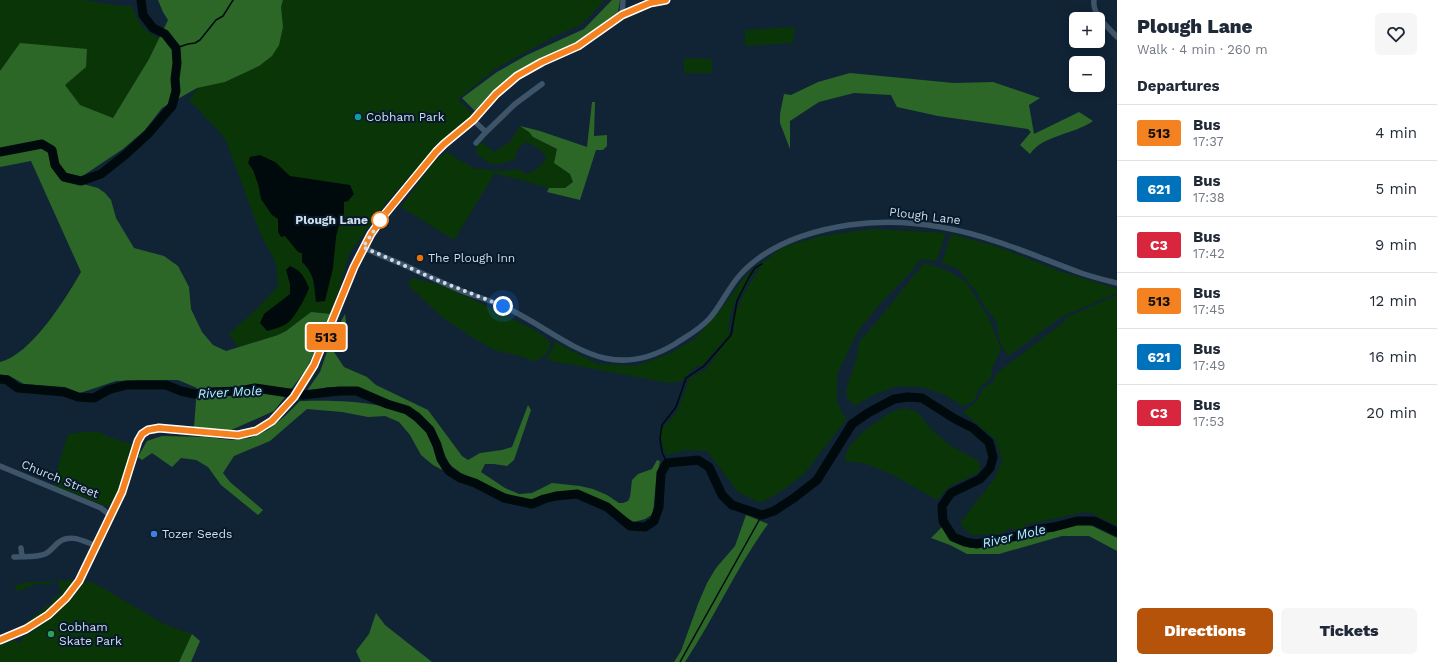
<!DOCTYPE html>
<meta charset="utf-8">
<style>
:root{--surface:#fff;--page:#f6f6f7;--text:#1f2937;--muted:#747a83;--line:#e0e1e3;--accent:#b45309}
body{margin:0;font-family:"Work Sans",sans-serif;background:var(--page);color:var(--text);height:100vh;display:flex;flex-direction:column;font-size:15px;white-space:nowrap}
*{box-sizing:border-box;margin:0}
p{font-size:13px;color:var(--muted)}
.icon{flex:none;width:22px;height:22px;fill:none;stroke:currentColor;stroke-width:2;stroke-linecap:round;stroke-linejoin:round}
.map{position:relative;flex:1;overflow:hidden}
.side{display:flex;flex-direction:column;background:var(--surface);width:320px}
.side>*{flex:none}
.badge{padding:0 8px;border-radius:3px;font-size:14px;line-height:26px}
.controls{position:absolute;left:1069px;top:12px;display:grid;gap:8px}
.controls a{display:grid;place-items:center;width:36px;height:36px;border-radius:6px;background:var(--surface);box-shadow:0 2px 10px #0003;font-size:20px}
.you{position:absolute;width:20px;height:20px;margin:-10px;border:3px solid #fff;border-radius:50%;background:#1a73e8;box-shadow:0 0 0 6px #1a73e833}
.map>.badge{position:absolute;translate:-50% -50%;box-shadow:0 0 0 2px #fff}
h2{padding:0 20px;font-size:15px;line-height:36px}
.round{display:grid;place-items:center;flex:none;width:42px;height:42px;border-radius:6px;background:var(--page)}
.head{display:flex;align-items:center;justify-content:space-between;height:68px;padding:0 20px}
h1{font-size:19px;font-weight:800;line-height:30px}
.primary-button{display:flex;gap:8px;margin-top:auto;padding:8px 20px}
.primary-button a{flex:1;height:46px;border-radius:6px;background:var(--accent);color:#fff;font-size:16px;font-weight:800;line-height:46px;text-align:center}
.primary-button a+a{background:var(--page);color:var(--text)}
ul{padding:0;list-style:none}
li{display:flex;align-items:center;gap:12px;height:56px;padding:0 20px;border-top:1px solid var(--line)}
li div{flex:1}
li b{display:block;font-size:15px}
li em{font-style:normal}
li .badge{min-width:44px;font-weight:700;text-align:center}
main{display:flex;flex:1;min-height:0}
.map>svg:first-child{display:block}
.green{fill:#0a3607}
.forest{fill:#2d6727}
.water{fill:#000a0d}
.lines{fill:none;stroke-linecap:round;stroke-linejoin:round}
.stream{stroke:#000a0d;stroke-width:1.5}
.river{stroke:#000a0d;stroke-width:9}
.minor{stroke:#3e5468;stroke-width:5.5}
.line-casing{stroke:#fff;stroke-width:9}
.line{stroke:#f58220;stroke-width:6}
.walk{stroke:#d1deea;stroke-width:4;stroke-dasharray:0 7.2}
.culture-dot{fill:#0f9aa8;stroke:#071a2c;stroke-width:1.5}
.stop-dot{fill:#fff;stroke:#f58220;stroke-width:2}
.food-dot{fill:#e8710a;stroke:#071a2c;stroke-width:1.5}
.shop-dot{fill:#3f7fe0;stroke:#071a2c;stroke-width:1.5}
.leisure-dot{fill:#2e9e5b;stroke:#071a2c;stroke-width:1.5}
.labels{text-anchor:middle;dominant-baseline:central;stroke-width:4;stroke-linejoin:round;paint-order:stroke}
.poi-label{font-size:12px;fill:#d1deea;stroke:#071a2c;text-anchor:start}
.street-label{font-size:12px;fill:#d1deea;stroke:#071a2c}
.stop-label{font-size:12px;font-weight:bold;fill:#d1deea;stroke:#071a2c;text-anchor:end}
.water-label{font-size:13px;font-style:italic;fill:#b9f0fb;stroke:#071a2c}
</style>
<main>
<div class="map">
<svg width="1117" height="662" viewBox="0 0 1117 662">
<rect width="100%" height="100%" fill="#102436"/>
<g class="green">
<path d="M 0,0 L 83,0 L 121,6 L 132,6 C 139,23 142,30 159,38 L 149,59 L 113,118 L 80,105 L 64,85 L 86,67 L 20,44 L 0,71 Z"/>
<path d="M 283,0 L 605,0 L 582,24 L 555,36 L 495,69 L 458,99 L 473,114 L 423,162 L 385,204 L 349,254 L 332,314 L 311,312 L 286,331 L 278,335 L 238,347 L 229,334 L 258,308 L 278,286 L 276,263 L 260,233 L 225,138 L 195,106 L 189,101 L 197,88 L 225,82 L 259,66 L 283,27 L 281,7 Z"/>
<path d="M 795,27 L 793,43 L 745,46 L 745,30 Z"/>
<path d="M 684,58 L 712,59 L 712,73 L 684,73 Z"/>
<path d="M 520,126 L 529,132 L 533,137 L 557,150 L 554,163 L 570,174 L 573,182 L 565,188 L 549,188 L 495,173 L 454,240 L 401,207 L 436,159 L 447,152 L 475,169 C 481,168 485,170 491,170 C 500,171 509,171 518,169 L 525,174 C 536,172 540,167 546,158 C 543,148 534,147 526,142 L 518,148 L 515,159 C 494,166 492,168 476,152 L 477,145 L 481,142 L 494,152 L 510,142 Z"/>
<path d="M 873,229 L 946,233 L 936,261 L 921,259 L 909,274 L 885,298 L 857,332 L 837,375 L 837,402 L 846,420 L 804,474 L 780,492 L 760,503 L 738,492 L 707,451 L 686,450 L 667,455 L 663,447 L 660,431 L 677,412 L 690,378 L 705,370 L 734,332 L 734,316 L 745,291 L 760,268 L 757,268 C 740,292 728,305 729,335 L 702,365 L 695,367 L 681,381 L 669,383 L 547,360 L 555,342 L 598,364 L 636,366 L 669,354 L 695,339 L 725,304 L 746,275 L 783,247 L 822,236 Z"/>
<path d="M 951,234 L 998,247 L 1059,271 L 1117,289 L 1117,293 L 1063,316 L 1008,356 L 1000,343 L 996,321 L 983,304 L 976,291 L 958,269 L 942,263 Z"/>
<path d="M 924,263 L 946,270 L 966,282 L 989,319 L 1001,349 L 993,366 L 990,380 C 980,384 978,391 974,401 L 963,406 L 943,394 L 922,387 L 897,386 L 873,395 L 855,406 L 848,399 L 846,391 L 857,357 L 859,342 L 875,324 Z"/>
<path d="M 412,278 L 444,286 L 489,307 L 538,332 L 551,343 L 547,354 L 534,362 L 524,357 L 494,350 L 472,337 L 441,316 L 408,285 Z"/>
<path d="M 1117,295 L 1117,526 L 1092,513 L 1084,512 L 1025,525 L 1024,528 L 1015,530 L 1012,528 L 999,534 L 971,535 L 960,523 L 995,478 L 1002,460 L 996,440 L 963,412 L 977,401 L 983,388 L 993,383 L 996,374 L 1065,321 L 1065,318 Z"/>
<path d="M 905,408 L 917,412 L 931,429 L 952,447 L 978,460 L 981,470 L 968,478 L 950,486 L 937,500 L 895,476 L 864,463 L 844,461 L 848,448 L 864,431 L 891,412 Z"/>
<path d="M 84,432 L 100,432 L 106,436 L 133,445 C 128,461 122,498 108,507 L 55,486 L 53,483 L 68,434 Z"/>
<path d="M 74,580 C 60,599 42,620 19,627 L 33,618 L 32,617 L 40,613 L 39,611 L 42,610 L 42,608 L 53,603 L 51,599 L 59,596 L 59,594 L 62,593 L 57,581 L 45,585 L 44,583 L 41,584 L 40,583 L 17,591 L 14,586 L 22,583 Z"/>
<path d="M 85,581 L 94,583 L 164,624 L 192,634 L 179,662 L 0,662 L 0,645 L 15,640 L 18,643 L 22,642 L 22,638 C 47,622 68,606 85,581 Z"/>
</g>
<g class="forest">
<path d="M 158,0 L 283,0 L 281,7 L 283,27 L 279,45 L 272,56 L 259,66 L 225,82 L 197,88 L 162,108 L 145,130 L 123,149 L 81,177 L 83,184 L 98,188 L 105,193 L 111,200 L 116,218 L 134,248 L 164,256 L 178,266 L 189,287 L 191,309 L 202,332 L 213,345 L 226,351 L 278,335 L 286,331 L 311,312 L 332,314 L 306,370 L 274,411 L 229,431 L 194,427 L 197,388 L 178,380 L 142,380 L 116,381 L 80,393 L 65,387 L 24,384 L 8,375 L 0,376 L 0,362 C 31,355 66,298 81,272 L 31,161 L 0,167 L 0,71 L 20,43 L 87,49 L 86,67 L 65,85 L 80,105 L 113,118 L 149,59 L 168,20 L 163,12 Z"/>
<path d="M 612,0 L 620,0 L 618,12 L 572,46 L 547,56 L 518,72 L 489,95 L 475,111 L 462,98 L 497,72 L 527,55 L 584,29 Z"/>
<path d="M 850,73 L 954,83 L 993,82 L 1040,98 L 1029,105 L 1034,134 L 1079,112 L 1093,121 C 1073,135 1043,135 1030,154 L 1020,145 L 1031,132 L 1028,129 L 938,116 L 897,107 L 891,95 L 854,93 L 819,102 L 790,121 L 790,149 L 780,123 L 780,114 L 784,94 L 791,95 L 818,82 Z"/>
<path d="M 592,102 L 595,102 L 594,136 L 607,135 L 607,146 L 603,150 L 596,150 L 580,200 L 547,192 L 549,188 L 565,188 L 573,182 L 570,174 L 554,163 L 557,149 L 533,137 L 529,132 L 520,126 L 540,131 L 587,147 Z"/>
<path d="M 345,314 L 347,331 L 334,352 L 344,367 L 367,377 L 376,385 L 428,410 L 462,456 L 468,460 L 480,453 L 502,450 L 512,447 L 528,405 L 531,410 L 514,460 L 507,466 L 494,464 L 485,464 L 481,472 L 505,488 L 519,494 L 532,493 L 552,483 L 580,486 L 593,489 L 607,495 L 619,503 L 623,503 L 628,501 L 630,497 L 632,480 L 638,474 L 652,469 L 657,460 L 660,461 L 656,481 L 653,514 L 645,519 L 634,522 L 582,492 L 558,492 L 533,501 L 518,498 L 499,491 L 461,473 L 449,464 L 436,435 L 424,420 L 409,407 L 390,402 L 355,388 L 328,387 L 306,392 L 320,372 L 331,340 Z"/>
<path d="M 300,401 C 333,400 410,399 429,433 C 430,435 430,439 431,441 C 434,451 438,461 442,470 L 433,465 L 421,455 L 410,435 L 399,422 L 385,416 L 368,417 L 342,412 L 307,409 L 270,441 L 234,456 L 223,473 L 230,482 L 263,510 L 258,515 L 221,485 L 208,467 L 196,460 L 181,458 L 172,467 L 152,453 L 142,460 L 138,457 L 147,441 L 162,436 L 206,437 L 232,440 L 250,438 L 268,430 L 285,416 Z"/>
<path d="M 746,515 L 768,524 C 736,568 715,617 685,662 L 674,662 L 681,651 L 698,604 L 707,583 L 716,568 L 735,546 Z"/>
<path d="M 1074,525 L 1090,525 L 1117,538 L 1117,551 L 1089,536 L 1062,536 L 999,554 L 967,554 L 950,545 L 931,538 L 942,527 L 949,538 L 970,548 L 991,546 Z"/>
<path d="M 376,613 L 385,625 L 432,662 L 361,662 L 356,651 L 369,634 Z"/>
<path d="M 192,634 L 200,641 L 191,662 L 179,662 Z"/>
</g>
<g class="water">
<path d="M 260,155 L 275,162 L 290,176 L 350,185 L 354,194 L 348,201 L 344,202 L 344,219 L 340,220 L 336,237 L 333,268 L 325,301 L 316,302 C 314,285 315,274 302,262 L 302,253 L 298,252 L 285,236 L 281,237 L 278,232 L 278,219 L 272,215 L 261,199 L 258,184 L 253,170 L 248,163 L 250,157 Z"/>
<path d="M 290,266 C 301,270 305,278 309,288 C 307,294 304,299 301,305 C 290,323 289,325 267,331 L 260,323 L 264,314 L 290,294 L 290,284 L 286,270 Z"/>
</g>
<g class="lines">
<g class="stream">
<path d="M 176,48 L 188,44 L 195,43 L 200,40 L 216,20 L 223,16 L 233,0"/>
<path d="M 667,463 L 662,452 L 660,438 L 662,425 L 676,407 L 686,378 L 704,366 L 731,335 L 737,301 L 749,277 L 755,268 L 762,264"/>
<path d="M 680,662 L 762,515"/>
</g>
<g class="river">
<path d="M 0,152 L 42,144 L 52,150 L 55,165 L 64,177 L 81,181 L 101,174 L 125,155 L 147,135 L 172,106 L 176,91 L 175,79 L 177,63 L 176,48 L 165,34 L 153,28 L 143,15 L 141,0"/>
<path d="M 0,379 L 7,380 L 18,388 L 64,392 L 78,397 L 94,398 L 108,390 L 126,385 L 166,385 L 181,391 L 194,394 L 211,392 L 240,391 L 255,388 L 303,395 L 339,391 L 357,391 L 387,404 L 407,410 L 417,417 L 430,430 L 437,445 L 441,459 L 449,471 L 460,478 L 475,483 L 504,498 L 532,504 L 544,499 L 556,496 L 577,494 L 607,507 L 630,526 L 645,527 L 654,521 L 659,507 L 661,473 L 667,463 L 698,460 L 709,467 L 722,495 L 732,505 L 762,515 L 774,511 L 794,498 L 817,480 L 852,424 L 868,413 L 894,399 L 908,397 L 922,398 L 955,419 L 973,428 L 989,442 L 993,457 L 990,468 L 980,479 L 951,493 L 942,506 L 943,521 L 953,537 L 965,542 L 977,544 L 1017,536 L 1034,530 L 1054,527 L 1077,521 L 1094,521 L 1117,532"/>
</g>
<g class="minor">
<path d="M 1094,0 C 1092,15 1108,27 1117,37"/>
<path d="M 622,15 L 623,0"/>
<path d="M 473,120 L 486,132 L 476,143"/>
<path d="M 486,132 L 515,104 L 542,84"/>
<path d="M 363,247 C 376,254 389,259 402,264 C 424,274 445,284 467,293 C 479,297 491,301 503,306 C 564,334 604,387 675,344 C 687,336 699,330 709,319 C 721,306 728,288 740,275 C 768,244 809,231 849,225 C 898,218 951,226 998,242 C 1026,251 1053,263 1081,273 C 1092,277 1105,280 1117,283"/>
<path d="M 0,466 L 101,508 L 111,516"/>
<path d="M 21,548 L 22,556"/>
<path d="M 14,557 C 24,556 35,558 45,554 C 51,551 54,546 59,542 C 71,533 85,542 97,546"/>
<path d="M 0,640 L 26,629 L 48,615 L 66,598 L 79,581 L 122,492 L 138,441 L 142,434 L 148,430 L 159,428 L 238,435 L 256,431 L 272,421 L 293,397 L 315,365 L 354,267 L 371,234 L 385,214 L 436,152 L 444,143 L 473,120 L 496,94 L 517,76 L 542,63 L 578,46 L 622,15 L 644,5 L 667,0"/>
</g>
</g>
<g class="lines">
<defs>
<path id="line" d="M 0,640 L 26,629 L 48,615 L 66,598 L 79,581 L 122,492 L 138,441 L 142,434 L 148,430 L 159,428 L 238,435 L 256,431 L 272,421 L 294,397 L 314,365 L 354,267 L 371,234 L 385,214 L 436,152 L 444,144 L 473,120 L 496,94 L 517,76 L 542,62 L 578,46 L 622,15 L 650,3 L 666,0"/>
</defs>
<use href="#line" class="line-casing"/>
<use href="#line" class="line"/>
<path class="walk" d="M 380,220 L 385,214 L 363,247 L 432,278 L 503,306"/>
</g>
<circle class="culture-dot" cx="358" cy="117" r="4"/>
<circle class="stop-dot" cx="380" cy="220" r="8"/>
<circle class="food-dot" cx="420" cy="258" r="4"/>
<circle class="shop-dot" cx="154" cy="534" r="4"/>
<circle class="leisure-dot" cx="51" cy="634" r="4"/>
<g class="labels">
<g class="poi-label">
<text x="366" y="117">Cobham Park</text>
<text x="428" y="258">The Plough Inn</text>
<text x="162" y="534">Tozer Seeds</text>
<text x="59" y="627">Cobham<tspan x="59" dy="14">Skate Park</tspan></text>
</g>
<g class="street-label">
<text transform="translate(925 216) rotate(7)">Plough Lane</text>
<text transform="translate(60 479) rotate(22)">Church Street</text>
</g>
<g class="stop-label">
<text x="368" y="220">Plough Lane</text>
</g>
<g class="water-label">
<text transform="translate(230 392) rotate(-3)">River Mole</text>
<text transform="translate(1014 536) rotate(-13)">River Mole</text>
</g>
</g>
</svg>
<div class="controls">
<a>+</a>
<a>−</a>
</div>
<div class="you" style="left:503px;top:306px"></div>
<b class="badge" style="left:326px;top:337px;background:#f58220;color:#111">513</b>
</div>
<section class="side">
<div class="head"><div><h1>Plough Lane</h1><p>Walk · 4 min · 260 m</p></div><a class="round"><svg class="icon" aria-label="heart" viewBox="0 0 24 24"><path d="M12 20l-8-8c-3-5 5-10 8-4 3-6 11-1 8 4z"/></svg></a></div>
<h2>Departures</h2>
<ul>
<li><span class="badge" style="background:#f58220;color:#111">513</span><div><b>Bus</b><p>17:37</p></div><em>4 min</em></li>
<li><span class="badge" style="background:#0072bc;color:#fff">621</span><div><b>Bus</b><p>17:38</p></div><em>5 min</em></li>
<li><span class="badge" style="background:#d7263d;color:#fff">C3</span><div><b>Bus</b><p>17:42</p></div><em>9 min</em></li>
<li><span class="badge" style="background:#f58220;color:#111">513</span><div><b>Bus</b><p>17:45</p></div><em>12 min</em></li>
<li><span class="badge" style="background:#0072bc;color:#fff">621</span><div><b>Bus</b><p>17:49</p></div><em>16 min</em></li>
<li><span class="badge" style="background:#d7263d;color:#fff">C3</span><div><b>Bus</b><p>17:53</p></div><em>20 min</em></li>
</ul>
<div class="primary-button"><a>Directions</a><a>Tickets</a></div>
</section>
</main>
